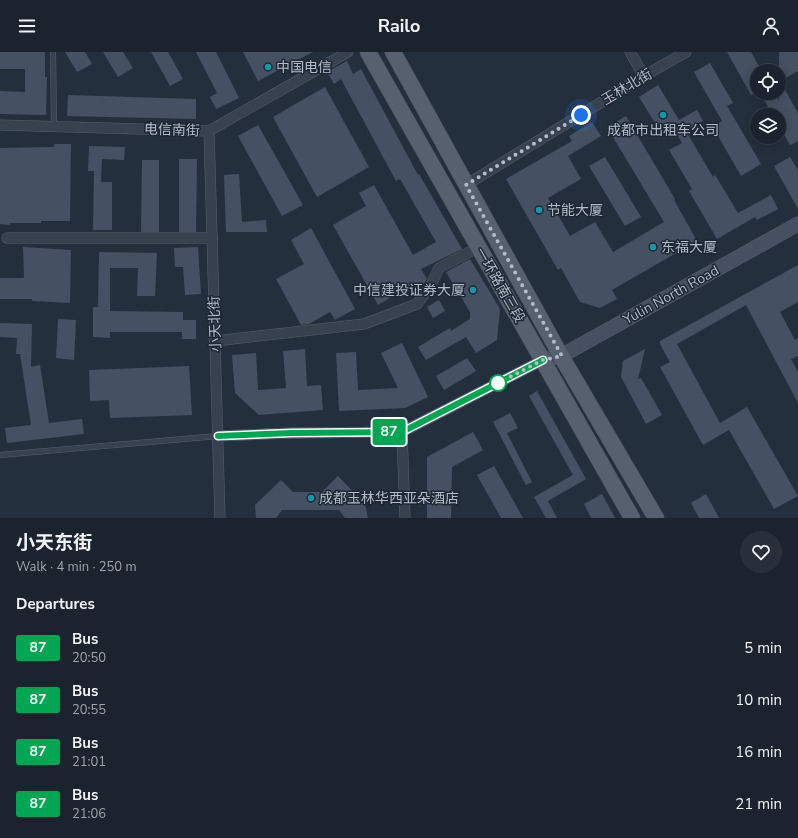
<!DOCTYPE html>
<meta charset="utf-8">
<style>
:root{--surface:#1b232e;--page:#282f3a;--text:#f1f3f6;--muted:#a0a4aa;--line:#39404a}
body{margin:0;font-family:"Nunito Sans","Noto Sans SC",sans-serif;background:var(--page);color:var(--text);height:100vh;display:flex;flex-direction:column;font-size:15px;white-space:nowrap}
*{box-sizing:border-box;margin:0}
p{font-size:13px;color:var(--muted)}
.icon{flex:none;width:22px;height:22px;fill:none;stroke:currentColor;stroke-width:2;stroke-linecap:round;stroke-linejoin:round}
.map{position:relative;height:466px;overflow:hidden}
.drawer{display:flex;flex-direction:column;background:var(--surface);flex:1}
.drawer>*{flex:none}
.badge{padding:0 8px;border-radius:3px;font-size:14px;line-height:26px}
.fabs{position:absolute;left:750px;top:12px;display:grid;gap:8px}
.fabs a{display:grid;place-items:center;width:36px;height:36px;border-radius:50%;background:var(--surface);box-shadow:0 2px 10px #0003,0 0 0 1px var(--line);font-size:20px}
.you{position:absolute;width:20px;height:20px;margin:-10px;border:3px solid #fff;border-radius:50%;background:#1a73e8;box-shadow:0 0 0 6px #1a73e833}
.map>.badge{position:absolute;translate:-50% -50%;box-shadow:0 0 0 2px #fff}
h2{padding:0 16px;font-size:15px;line-height:36px}
.round{display:grid;place-items:center;flex:none;width:42px;height:42px;border-radius:21px;background:var(--page)}
.headline{display:flex;align-items:center;justify-content:space-between;height:68px;padding:0 16px}
h1{font-size:19px;font-weight:700;line-height:30px}
ul{padding:0;list-style:none}
li{display:flex;align-items:center;gap:12px;height:52px;padding:0 16px}
li div{flex:1}
li b{display:block;font-size:15px}
li em{font-style:normal}
li .badge{min-width:44px;font-weight:700;text-align:center}
header{display:flex;justify-content:space-between;align-items:center;height:52px;padding:0 16px;background:var(--surface);font-size:18px;font-weight:700}
.map>svg:first-child{display:block}
.building{fill:#455162}
.lines{fill:none;stroke-linecap:round;stroke-linejoin:round}
.lane-casing{stroke:#565f6c;stroke-width:6}
.street-casing{stroke:#565f6c;stroke-width:11}
.secondary-casing{stroke:#565f6c;stroke-width:15}
.primary-casing{stroke:#414a57;stroke-width:17}
.lane{stroke:#38414e;stroke-width:5}
.street{stroke:#38414e;stroke-width:10}
.secondary{stroke:#465061;stroke-width:14}
.primary{stroke:#56606e;stroke-width:16}
.line-casing{stroke:#fff;stroke-width:9}
.line{stroke:#00a651;stroke-width:6}
.walk{stroke:#b4bcc9;stroke-width:4;stroke-dasharray:0 7.2}
.culture-dot{fill:#0f9aa8;stroke:#1d2633;stroke-width:1.5}
.stop-dot{fill:#fff;stroke:#00a651;stroke-width:2}
.labels{text-anchor:middle;dominant-baseline:central;stroke-width:3;stroke-linejoin:round;paint-order:stroke}
.poi-label{font-size:14px;fill:#b4bcc9;stroke:#1d2633;text-anchor:start}
.street-label{font-size:14px;fill:#b4bcc9;stroke:#1d2633}
</style>
<header><svg class="icon" aria-label="menu" viewBox="0 0 24 24"><path d="M4 6h16M4 12h16M4 18h16"/></svg>Railo<svg class="icon" aria-label="person" viewBox="0 0 24 24"><circle cx="12" cy="8" r="4"/><path d="M4 21q1-7 8-7t8 7"/></svg></header>
<div class="map">
<svg width="798" height="466" viewBox="0 0 798 466">
<rect width="100%" height="100%" fill="#242f3e"/>
<g class="building">
<path d="M 0,0 L 45,0 L 45,25 L 47,25 L 46,63 L 0,62 L 0,39 L 25,40 L 25,17 L 0,17 Z"/>
<path d="M 65,0 L 85,0 L 92,12 L 77,20 Z"/>
<path d="M 103,0 L 123,0 L 133,16 L 118,25 Z"/>
<path d="M 151,0 L 168,0 L 183,27 L 170,34 Z"/>
<path d="M 196,0 L 216,0 L 239,46 L 216,57 L 210,45 L 217,41 Z"/>
<path d="M 243,0 L 313,0 L 258,29 Z"/>
<path d="M 727,0 L 751,0 L 762,19 L 757,19 L 757,40 L 751,43 Z"/>
<path d="M 779,0 L 798,0 L 798,19 L 780,29 L 798,61 L 798,89 L 790,93 L 779,74 L 779,63 L 773,63 L 760,41 L 775,41 L 779,49 Z"/>
<path d="M 347,9 L 353,22 L 361,17 L 418,123 L 419,122 L 462,197 L 421,217 L 427,227 L 423,233 L 413,238 L 410,234 L 378,253 L 333,173 L 366,154 L 359,141 L 374,133 L 413,203 L 436,190 L 400,127 L 396,129 L 341,27 L 334,32 L 327,20 Z"/>
<path d="M 710,11 L 733,51 L 727,54 L 761,112 L 741,124 L 713,75 L 722,69 L 694,20 Z"/>
<path d="M 658,33 L 679,68 L 697,58 L 703,69 L 686,79 L 713,125 L 715,123 L 738,161 L 771,143 L 778,157 L 757,168 L 755,165 L 717,187 L 689,139 L 692,137 L 669,98 L 682,91 L 672,74 L 661,81 L 639,45 Z"/>
<path d="M 325,35 L 369,115 L 317,145 L 273,65 Z"/>
<path d="M 68,43 L 196,47 L 196,67 L 67,64 Z"/>
<path d="M 626,64 L 675,147 L 674,148 L 697,189 L 612,238 L 617,247 L 600,256 L 580,250 L 561,216 L 558,218 L 506,127 L 572,89 L 569,84 L 592,70 L 601,84 L 568,104 L 581,127 L 548,146 L 570,184 L 595,170 L 613,200 L 664,170 L 607,75 Z"/>
<path d="M 258,73 L 303,153 L 282,164 L 238,84 Z"/>
<path d="M 54,92 L 71,92 L 70,169 L 41,169 L 41,171 L 10,171 L 10,173 L 0,172 L 0,96 L 54,95 Z"/>
<path d="M 89,94 L 125,95 L 124,108 L 102,107 L 101,130 L 112,130 L 112,178 L 93,178 L 94,119 L 88,119 Z"/>
<path d="M 605,105 L 641,165 L 625,174 L 589,114 Z"/>
<path d="M 790,105 L 798,118 L 798,157 L 774,114 Z"/>
<path d="M 179,107 L 197,107 L 196,180 L 179,180 Z"/>
<path d="M 142,108 L 159,108 L 159,180 L 141,180 Z"/>
<path d="M 239,122 L 242,170 L 266,168 L 267,180 L 226,180 L 224,123 Z"/>
<path d="M 311,176 L 355,257 L 335,268 L 330,260 L 309,272 L 301,273 L 276,227 L 304,212 L 291,188 Z"/>
<path d="M 23,195 L 71,198 L 70,251 L 32,249 L 32,247 L 0,247 L 0,226 L 24,226 Z"/>
<path d="M 198,195 L 201,242 L 185,243 L 183,215 L 175,215 L 174,196 Z"/>
<path d="M 99,200 L 157,201 L 155,244 L 137,244 L 138,216 L 110,216 L 110,259 L 183,260 L 183,268 L 196,268 L 196,287 L 182,287 L 182,280 L 110,280 L 110,286 L 93,285 L 93,255 L 98,255 Z"/>
<path d="M 470,207 L 500,257 L 497,288 L 476,301 L 466,285 L 426,308 L 418,295 L 450,276 L 451,279 L 470,267 L 470,260 L 446,220 Z"/>
<path d="M 798,213 L 798,250 L 780,260 L 795,288 L 798,286 L 798,304 L 791,307 L 798,320 L 798,351 L 746,253 L 677,292 L 720,371 L 747,355 L 798,444 L 774,457 L 729,378 L 703,393 L 660,315 L 670,310 L 660,292 L 660,289 Z"/>
<path d="M 439,248 L 445,259 L 433,266 L 427,255 Z"/>
<path d="M 58,267 L 76,268 L 74,308 L 56,306 Z"/>
<path d="M 0,271 L 32,272 L 31,315 L 40,313 L 49,371 L 82,367 L 84,382 L 7,391 L 5,376 L 31,373 L 20,302 L 16,302 L 17,286 L 0,285 Z"/>
<path d="M 402,291 L 428,345 L 405,356 L 339,359 L 336,301 L 356,300 L 358,338 L 398,336 L 381,301 Z"/>
<path d="M 305,297 L 307,334 L 321,333 L 323,358 L 259,363 L 235,341 L 232,303 L 256,301 L 258,338 L 286,336 L 283,299 Z"/>
<path d="M 645,297 L 638,327 L 641,326 L 662,363 L 646,372 L 621,325 L 623,309 Z"/>
<path d="M 467,306 L 476,319 L 444,338 L 436,324 Z"/>
<path d="M 189,314 L 192,363 L 110,366 L 109,348 L 90,349 L 89,318 Z"/>
<path d="M 537,339 L 586,427 L 548,449 L 557,466 L 546,466 L 534,445 L 573,423 L 529,344 Z"/>
<path d="M 510,361 L 518,376 L 507,381 L 532,430 L 526,433 L 493,370 Z"/>
<path d="M 473,380 L 483,398 L 452,415 L 451,466 L 427,466 L 427,405 Z"/>
<path d="M 494,414 L 523,466 L 501,466 L 477,423 Z"/>
<path d="M 338,424 L 365,452 L 368,466 L 345,466 L 339,458 L 282,458 L 276,466 L 256,466 L 255,453 L 281,428 L 293,440 L 322,440 Z"/>
<path d="M 602,442 L 615,466 L 591,466 L 584,452 Z"/>
<path d="M 706,442 L 719,466 L 699,466 L 691,451 Z"/>
</g>
<g class="lines">
<defs>
<g id="lane">
<path d="M 53,0 L 54,74"/>
<path d="M 0,403 L 218,384"/>
</g>
<g id="street">
<path d="M 630,0 L 644,24"/>
<path d="M 0,73 L 209,79 L 348,0"/>
<path d="M 209,79 L 220,466"/>
<path d="M 466,133 L 644,24 L 686,0"/>
<path d="M 7,186 L 212,186"/>
<path d="M 215,289 L 364,272 L 417,252 L 431,233 L 439,216 L 479,195"/>
<path d="M 402,380 L 405,466"/>
<path d="M 218,384 L 291,381 L 402,380 L 543,308"/>
</g>
<path id="secondary" d="M 543,308 L 561,304 L 798,172"/>
<g id="primary">
<path d="M 368,0 L 632,466"/>
<path d="M 393,0 L 561,304 L 656,466"/>
</g>
</defs>
<use href="#lane" class="lane-casing"/>
<use href="#street" class="street-casing"/>
<use href="#secondary" class="secondary-casing"/>
<use href="#primary" class="primary-casing"/>
<use href="#lane" class="lane"/>
<use href="#street" class="street"/>
<use href="#secondary" class="secondary"/>
<use href="#primary" class="primary"/>
</g>
<g class="lines">
<defs>
<path id="line" d="M 218,384 L 291,381 L 402,380 L 543,308"/>
</defs>
<use href="#line" class="line-casing"/>
<use href="#line" class="line"/>
<path class="walk" d="M 498,331 L 543,308 L 562,304 L 466,133 L 581,63"/>
</g>
<g class="culture-dot">
<circle cx="268" cy="15" r="4"/>
<circle cx="663" cy="63" r="4"/>
<circle cx="539" cy="158" r="4"/>
<circle cx="653" cy="195" r="4"/>
<circle cx="473" cy="238" r="4"/>
<circle cx="311" cy="446" r="4"/>
</g>
<circle class="stop-dot" cx="498" cy="331" r="8"/>
<g class="labels">
<g class="poi-label">
<text x="276" y="15">中国电信</text>
<text x="663" y="78" text-anchor="middle">成都市出租车公司</text>
<text x="547" y="158">节能大厦</text>
<text x="661" y="195">东福大厦</text>
<text x="465" y="238" text-anchor="end">中信建投证券大厦</text>
<text x="319" y="446">成都玉林华西亚朵酒店</text>
</g>
<g class="street-label">
<text transform="translate(627 35) rotate(-31)">玉林北街</text>
<text transform="translate(172 78) rotate(2)">电信南街</text>
<text transform="translate(500 233) rotate(60)">一环路南三段</text>
<text transform="translate(671 243) rotate(-29)">Yulin North Road</text>
<text transform="translate(215 272) rotate(-92)">小天北街</text>
</g>
</g>
</svg>
<div class="fabs">
<a><svg class="icon" aria-label="locate" viewBox="0 0 24 24"><circle cx="12" cy="12" r="6"/><path d="M12 2v4M12 18v4M2 12h4M18 12h4"/></svg></a>
<a><svg class="icon" aria-label="layers" viewBox="0 0 24 24"><path d="M12 4l9 5-9 5-9-5zM3 14l9 5 9-5"/></svg></a>
</div>
<div class="you" style="left:581px;top:63px"></div>
<b class="badge" style="left:389px;top:380px;background:#00a651;color:#fff">87</b>
</div>
<section class="drawer">
<div class="headline"><div><h1>小天东街</h1><p>Walk · 4 min · 250 m</p></div><a class="round"><svg class="icon" aria-label="heart" viewBox="0 0 24 24"><path d="M12 20l-8-8c-3-5 5-10 8-4 3-6 11-1 8 4z"/></svg></a></div>
<h2>Departures</h2>
<ul>
<li><span class="badge" style="background:#00a651;color:#fff">87</span><div><b>Bus</b><p>20:50</p></div><em>5 min</em></li>
<li><span class="badge" style="background:#00a651;color:#fff">87</span><div><b>Bus</b><p>20:55</p></div><em>10 min</em></li>
<li><span class="badge" style="background:#00a651;color:#fff">87</span><div><b>Bus</b><p>21:01</p></div><em>16 min</em></li>
<li><span class="badge" style="background:#00a651;color:#fff">87</span><div><b>Bus</b><p>21:06</p></div><em>21 min</em></li>
</ul>
</section>
